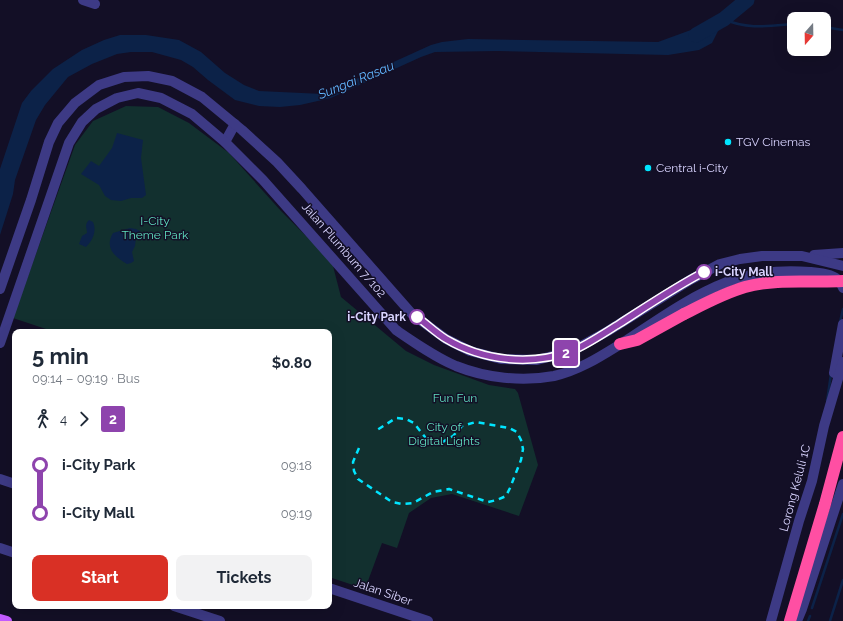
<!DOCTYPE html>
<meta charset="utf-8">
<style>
:root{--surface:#fff;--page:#f2f2f3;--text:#1f2937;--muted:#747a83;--accent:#d93025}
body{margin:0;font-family:Raleway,sans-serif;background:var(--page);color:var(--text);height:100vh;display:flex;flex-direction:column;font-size:15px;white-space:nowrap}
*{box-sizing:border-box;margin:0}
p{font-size:13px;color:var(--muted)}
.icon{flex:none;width:22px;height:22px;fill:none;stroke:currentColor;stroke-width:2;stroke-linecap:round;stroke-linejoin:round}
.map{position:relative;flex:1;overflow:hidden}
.sheet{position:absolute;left:12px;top:329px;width:320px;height:280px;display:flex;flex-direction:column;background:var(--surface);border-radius:8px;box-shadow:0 4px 16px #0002}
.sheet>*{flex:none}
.badge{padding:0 8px;border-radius:3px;font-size:14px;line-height:26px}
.needle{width:26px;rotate:200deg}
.fabs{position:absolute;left:787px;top:12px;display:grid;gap:8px}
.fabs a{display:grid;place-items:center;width:44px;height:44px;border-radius:8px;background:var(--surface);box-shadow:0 4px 16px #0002;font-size:20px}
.map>.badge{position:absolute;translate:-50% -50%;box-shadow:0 0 0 2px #fff}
.legs{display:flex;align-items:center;gap:6px;height:44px;padding:0 20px;font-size:13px}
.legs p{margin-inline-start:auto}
.headline{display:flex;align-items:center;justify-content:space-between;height:68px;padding:0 20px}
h1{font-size:22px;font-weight:700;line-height:30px}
.primary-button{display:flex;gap:8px;margin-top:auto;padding:8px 20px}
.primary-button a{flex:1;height:46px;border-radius:8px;background:var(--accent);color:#fff;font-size:16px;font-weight:700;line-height:46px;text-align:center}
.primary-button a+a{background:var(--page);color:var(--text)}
ul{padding:0 20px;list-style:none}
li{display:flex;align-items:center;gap:14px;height:48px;font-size:15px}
li i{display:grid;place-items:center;width:6px;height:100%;margin:0 5px;background:currentColor}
li i::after{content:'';width:10px;height:10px;margin:-5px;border:3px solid;border-radius:50%;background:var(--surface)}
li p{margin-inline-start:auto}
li:first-child i{background:linear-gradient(#0000 50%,currentColor 0)}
li:last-child i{background:linear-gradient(currentColor 50%,#0000 0)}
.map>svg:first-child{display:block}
.green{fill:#12302f}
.water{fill:#0c2248}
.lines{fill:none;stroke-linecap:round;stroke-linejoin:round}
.stream{stroke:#0c2248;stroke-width:2.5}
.river{stroke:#0c2248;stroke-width:15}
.minor{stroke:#3d3a85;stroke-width:10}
.major{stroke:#c25bff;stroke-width:10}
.highway{stroke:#ff4fa3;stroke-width:12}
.rail{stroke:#00e5ff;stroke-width:2.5;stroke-dasharray:6 5;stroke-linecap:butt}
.highway-bridge{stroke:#ff4fa3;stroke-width:12}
.line-1-casing{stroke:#fff;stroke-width:9}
.line-1{stroke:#8e44ad;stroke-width:6}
.poi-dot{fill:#00e5ff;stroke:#130f26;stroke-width:1.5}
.stop-1-dot{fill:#fff;stroke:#8e44ad;stroke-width:2}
.labels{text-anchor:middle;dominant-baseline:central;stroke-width:3;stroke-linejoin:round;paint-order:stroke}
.poi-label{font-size:12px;fill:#d9d4ff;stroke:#130f26;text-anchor:start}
.park-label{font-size:12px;fill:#5fe0c0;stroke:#130f26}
.street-label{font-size:12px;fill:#d9d4ff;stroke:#130f26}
.stop-label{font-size:12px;font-weight:bold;fill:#d9d4ff;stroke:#130f26;text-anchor:start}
.water-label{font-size:13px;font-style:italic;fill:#62b6ff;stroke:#130f26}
</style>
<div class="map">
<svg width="843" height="621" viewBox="0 0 843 621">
<rect width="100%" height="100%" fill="#130f26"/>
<path class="green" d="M 126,106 L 158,107 L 189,123 L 229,153 L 281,211 L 330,260 L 333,266 L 341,297 L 406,351 L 434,365 L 489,385 L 515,389 L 518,393 L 538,465 L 519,516 L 452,494 L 431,498 L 409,513 L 397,548 L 382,543 L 365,589 L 329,577 L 329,332 L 55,332 L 13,318 L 75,145 L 93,121 Z"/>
<g class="water">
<path d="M 710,23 L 720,27 L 712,43 L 699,50 L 668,55 L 497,51 L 435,52 L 421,57 L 331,98 L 300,105 L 280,107 L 259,106 L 235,100 L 208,80 L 193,67 L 181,60 L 152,52 L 131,52 L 117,54 L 92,64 L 68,77 L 45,105 L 36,120 L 15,180 L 13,194 L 0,235 L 0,169 L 22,103 L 31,91 L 53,69 L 82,50 L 104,40 L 120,35 L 146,35 L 179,40 L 201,52 L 225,73 L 244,85 L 259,91 L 323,94 L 431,45 L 442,42 L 468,39 L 658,42 Z"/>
<path d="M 117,133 L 143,140 L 141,158 L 146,195 L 142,198 L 131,198 L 121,201 L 111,200 L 105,196 L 99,185 L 81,174 L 91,161 L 99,166 L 112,148 Z"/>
<path d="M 89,220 L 93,222 C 97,231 93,240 86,247 L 79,244 L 82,236 L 87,233 C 87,228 84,225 89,220 Z"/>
<path d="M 130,228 L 136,229 L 140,231 L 141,234 L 136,238 L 135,246 L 132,252 L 134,261 L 131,263 L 127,264 C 115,257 104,248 113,233 Z"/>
</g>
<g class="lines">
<g class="stream">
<path d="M 724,19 C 747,30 769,26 794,24"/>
<path d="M 824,27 L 843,30"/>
<path d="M 840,322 L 843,309"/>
<path d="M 827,401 L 831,374"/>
<path d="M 812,608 L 843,514"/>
<path d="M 808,621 L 810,616"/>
<path d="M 830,621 L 843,580"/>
</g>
<path class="river" d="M 696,35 L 724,19 L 747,0"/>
<g class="minor">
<path d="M 83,0 L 95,4"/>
<path d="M 225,142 L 235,124"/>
<path d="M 814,255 L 843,253"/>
<path d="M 0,289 L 31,200 L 49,142 L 58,123 L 75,103 L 99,85 L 124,77 L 148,76 L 172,81 L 202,97 L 242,130 L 277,162 L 302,189 L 412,314 L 446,339 L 470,351 L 501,359 L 537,360 L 572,351 L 608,331 L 690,280 L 720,264 L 740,259 L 762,256 L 802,256 L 843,266"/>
<path d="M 0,343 L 69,143 L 82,122 L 96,109 L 117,98 L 138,93 L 161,98 L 192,114 L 225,142 L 263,180 L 396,330 C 415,343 435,357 456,366 C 486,378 522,382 554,376 C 581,370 604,354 627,340 C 659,319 691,296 727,282 C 753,272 783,270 810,272 C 822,273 839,274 843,288"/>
<path d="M 834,373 L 843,324"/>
<path d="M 0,479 L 15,484"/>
<path d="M 0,548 L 15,553"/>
<path d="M 329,588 L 428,621"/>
<path d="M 174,606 L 220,621"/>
<path d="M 771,621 L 799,521 L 812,481 L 824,426 L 843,362"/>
<path d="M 797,621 L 802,609 L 843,484"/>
</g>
<path class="major" d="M 0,619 L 7,621"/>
<g class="highway">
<path d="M 620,344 L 637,340 L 684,314"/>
<path d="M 790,621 L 825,504 L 843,437"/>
</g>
<path class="rail" d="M 359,448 L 353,462 L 354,471 L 358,479 L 392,502 L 402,504 L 413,503 L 433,492 L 449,489 L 488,502 L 497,500 L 506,496 L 510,488 L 521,460 L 523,449 L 521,440 L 517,432 L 509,428 L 476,422 L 462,426 L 453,436 L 439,444 L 428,441 L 414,423 L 406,419 L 396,418 L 377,430"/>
<path class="highway-bridge" d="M 684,314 C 704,304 724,293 745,287 C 777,278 811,283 843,281"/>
</g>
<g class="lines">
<defs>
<path id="line-1" d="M 417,317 C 427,324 436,333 446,339 C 483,361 531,366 572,351 C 585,346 606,332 619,324 C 647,306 675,287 704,272"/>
</defs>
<use href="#line-1" class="line-1-casing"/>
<use href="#line-1" class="line-1"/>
</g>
<g class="poi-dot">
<circle cx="728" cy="142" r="4"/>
<circle cx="648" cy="168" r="4"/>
</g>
<g class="stop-1-dot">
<circle cx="704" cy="272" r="7"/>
<circle cx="417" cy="317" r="7"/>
</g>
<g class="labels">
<g class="poi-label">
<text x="736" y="142">TGV Cinemas</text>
<text x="656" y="168">Central i-City</text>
</g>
<g class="park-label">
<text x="155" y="221">I-City<tspan x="155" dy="14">Theme Park</tspan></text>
<text x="455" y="398">Fun Fun</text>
<text x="444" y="427">City of<tspan x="444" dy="14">Digital Lights</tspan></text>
</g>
<g class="street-label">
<text transform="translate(344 250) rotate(49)">Jalan Plumbum 7/102</text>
<text transform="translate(795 488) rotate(-75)">Lorong Keluli 1C</text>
<text transform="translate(383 592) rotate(19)">Jalan Siber</text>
</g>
<g class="stop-label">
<text x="715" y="272">i-City Mall</text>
<text x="406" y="317" text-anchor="end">i-City Park</text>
</g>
<g class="water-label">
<text transform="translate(356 80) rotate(-22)">Sungai Rasau</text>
</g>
</g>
</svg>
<div class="fabs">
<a><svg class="needle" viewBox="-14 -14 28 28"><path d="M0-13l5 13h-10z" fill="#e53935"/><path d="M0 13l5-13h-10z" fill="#747a83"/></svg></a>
</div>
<b class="badge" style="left:566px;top:353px;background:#8e44ad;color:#fff">2</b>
<section class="sheet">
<div class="headline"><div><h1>5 min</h1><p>09:14 – 09:19 · Bus</p></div><b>$0.80</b></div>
<div class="legs"><svg class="icon" aria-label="walk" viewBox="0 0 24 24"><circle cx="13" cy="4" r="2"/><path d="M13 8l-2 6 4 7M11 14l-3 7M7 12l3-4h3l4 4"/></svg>4<svg class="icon" aria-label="forward" viewBox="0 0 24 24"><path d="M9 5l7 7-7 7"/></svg><b class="badge" style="background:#8e44ad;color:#fff">2</b></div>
<ul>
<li><i style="color:#8e44ad"></i><b>i-City Park</b><p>09:18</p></li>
<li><i style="color:#8e44ad"></i><b>i-City Mall</b><p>09:19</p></li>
</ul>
<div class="primary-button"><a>Start</a><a>Tickets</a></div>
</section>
</div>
